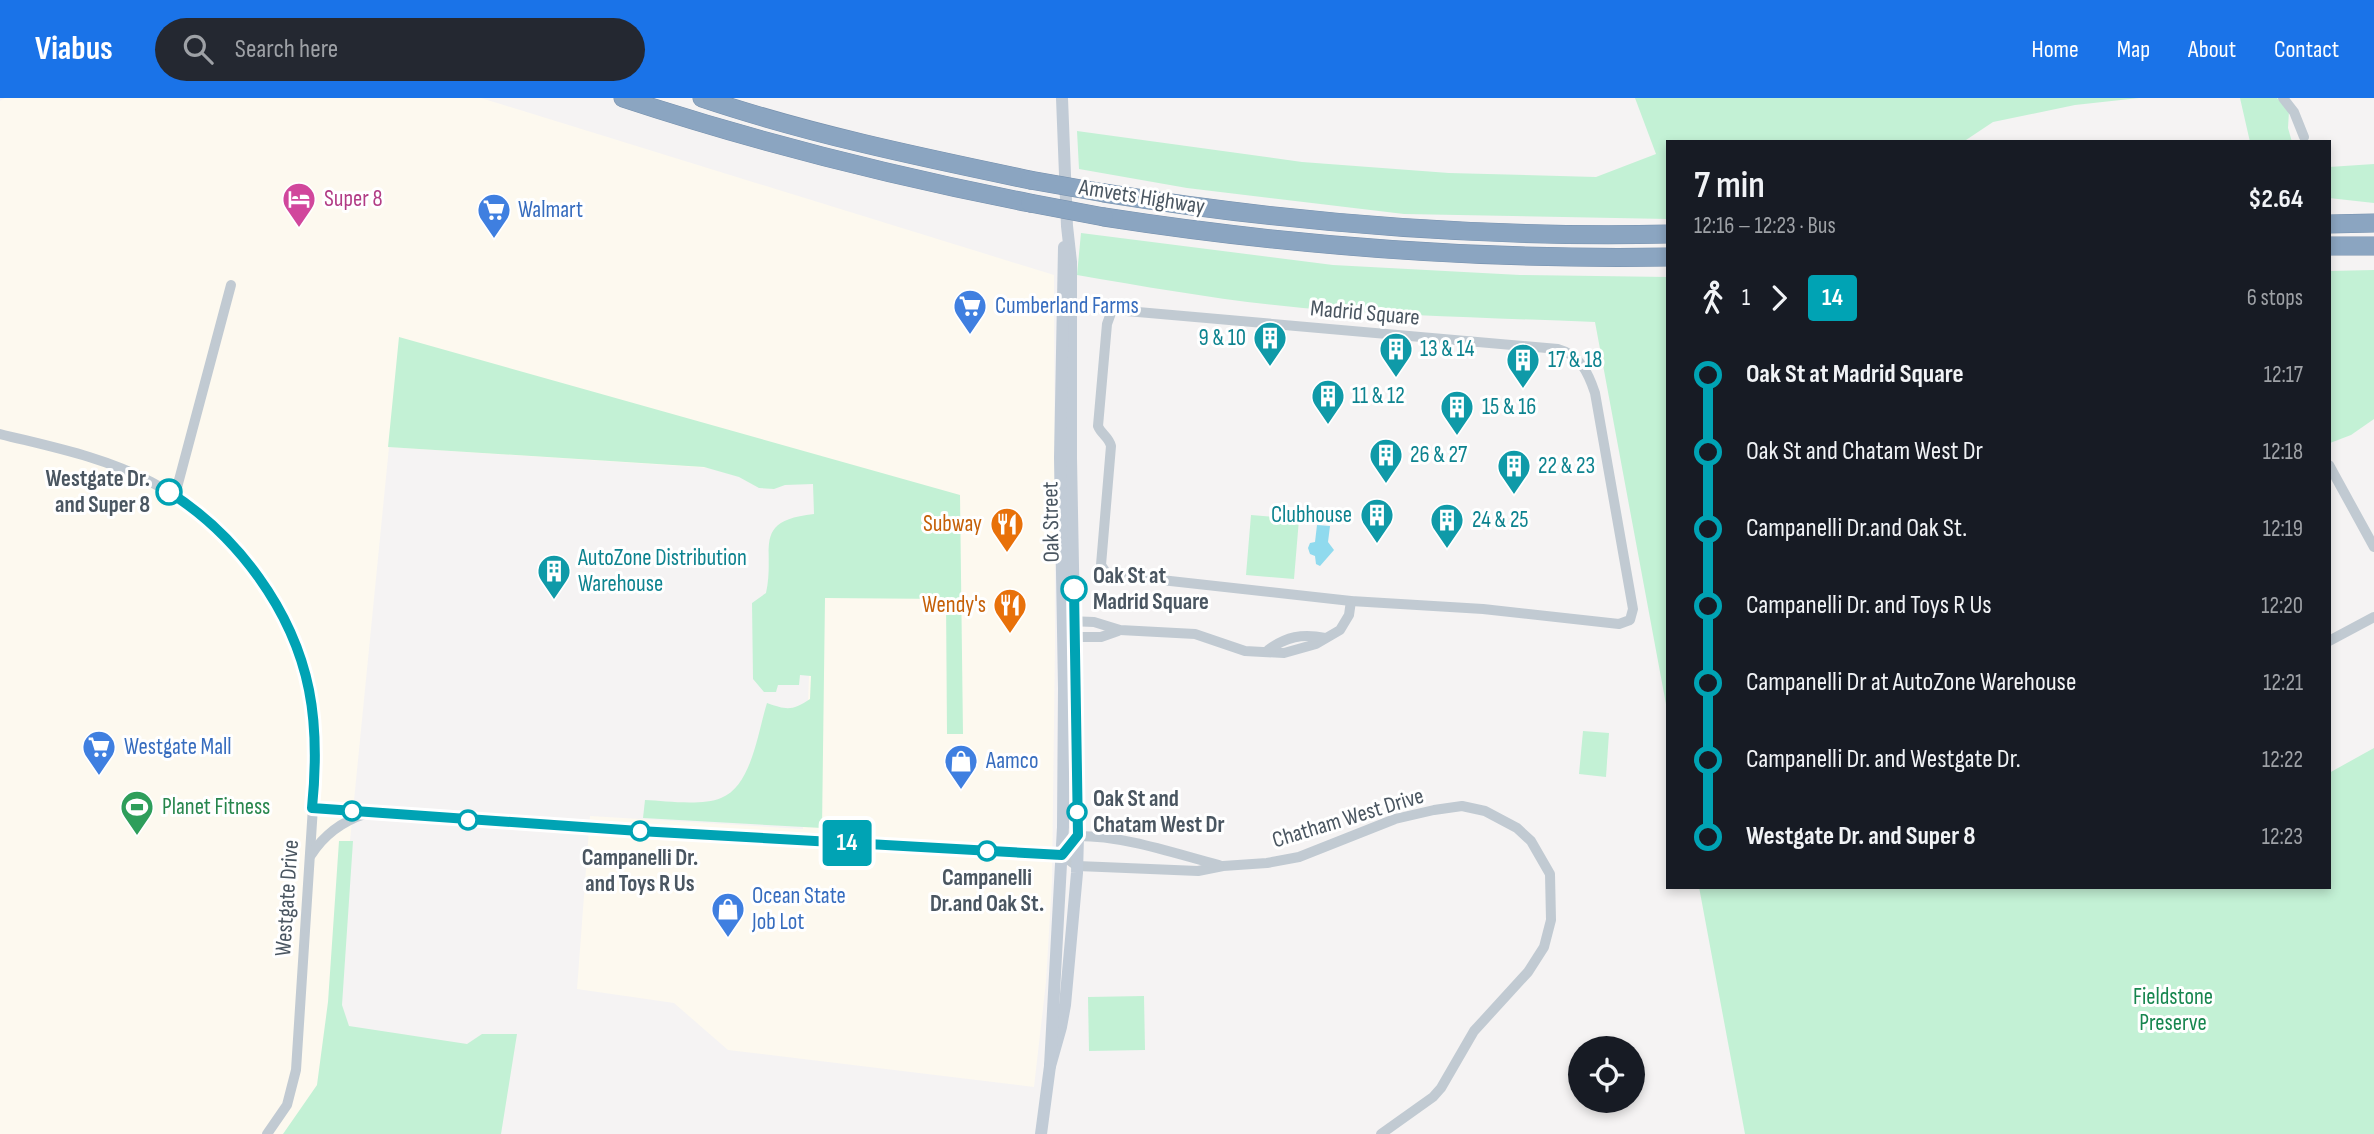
<!DOCTYPE html>
<meta charset="utf-8">
<style>
:root{--surface:#171b24;--page:#242831;--text:#f1f3f6;--muted:#9ea1a6;--accent:#1a73e8}
body{margin:0;font-family:"Sofia Sans Condensed",sans-serif;background:var(--page);color:var(--text);height:100vh;display:flex;flex-direction:column;font-size:26px;white-space:nowrap}
*{box-sizing:border-box;margin:0}
p{font-size:23px;color:var(--muted)}
.icon{flex:none;width:38px;height:38px;fill:none;stroke:currentColor;stroke-width:2;stroke-linecap:round;stroke-linejoin:round}
.map{position:relative;flex:1;overflow:hidden}
.drawer{position:absolute;left:1666px;top:42px;width:665px;height:749px;display:flex;flex-direction:column;background:var(--surface);border-radius:0px;box-shadow:0 4px 10px #0003}
.drawer>*{flex:none}
.badge{padding:0 14px;border-radius:5px;font-size:24px;line-height:46px}
.fabs{position:absolute;left:1568px;top:938px;display:grid;gap:14px}
.fabs a{display:grid;place-items:center;width:77px;height:77px;border-radius:50%;background:var(--surface);box-shadow:0 4px 10px #0003;font-size:35px}
.map>.badge{position:absolute;translate:-50% -50%;box-shadow:0 0 0 4px #fff}
.legs{display:flex;align-items:center;gap:10px;height:77px;padding:0 28px;font-size:23px}
.legs p{margin-inline-start:auto}
.headline{display:flex;align-items:center;justify-content:space-between;height:119px;padding:0 28px}
h1{font-size:38px;font-weight:600;line-height:52px}
ul{padding:0 28px;list-style:none}
li{display:flex;align-items:center;gap:24px;height:77px;font-size:26px}
li i{display:grid;place-items:center;width:10px;height:100%;margin:0 9px;background:currentColor}
li i::after{content:'';width:18px;height:18px;margin:-9px;border:5px solid;border-radius:50%;background:var(--surface)}
li p{margin-inline-start:auto}
li:first-child i{background:linear-gradient(#0000 50%,currentColor 0)}
li:last-child i{background:linear-gradient(currentColor 50%,#0000 0)}
header{display:flex;align-items:center;gap:42px;box-sizing:border-box;height:98px;padding:0 35px;background:var(--accent);color:#fff}
header strong{font-size:33px}
nav{display:flex;gap:38px;margin-inline-start:auto;font-size:24px}
.search{width:490px;height:63px;background:var(--page);display:flex;align-items:center;gap:18px;box-sizing:border-box;padding:0 24px;border-radius:38px;color:var(--muted);font-size:26px}
.map>svg:first-child{display:block}
.commercial{fill:#fdf9ef}
.green{fill:#c3f1d5}
.water{fill:#90daee}
.lines{fill:none;stroke-linecap:round;stroke-linejoin:round}
.motorway-casing{stroke:#7690ad;stroke-width:19}
.minor{stroke:#c1cad2;stroke-width:10}
.secondary{stroke:#c1cbd6;stroke-width:12}
.motorway{stroke:#8ba5c1;stroke-width:18}
.motorway-bridge-casing{stroke:#7690ad;stroke-width:19;stroke-linecap:butt}
.motorway-bridge{stroke:#8ba5c1;stroke-width:18}
.line-1-casing{stroke:#fff;stroke-width:16}
.line-1{stroke:#00a3b4;stroke-width:10}
.stop-1-dot{fill:#fff;stroke:#00a3b4;stroke-width:3.5}
.labels{text-anchor:middle;dominant-baseline:central;stroke-width:6;stroke-linejoin:round;paint-order:stroke}
.street-label{font-size:23px;fill:#4a5661;stroke:#fff}
.hotel-label{font-size:23px;fill:#b23c85;stroke:#fff;text-anchor:start}
.shop-label{font-size:23px;fill:#366cbe;stroke:#fff;text-anchor:start}
.culture-label{font-size:23px;fill:#0d838f;stroke:#fff;text-anchor:start}
.stop-label{font-size:23px;font-weight:bold;fill:#4a5661;stroke:#fff;text-anchor:start}
.food-label{font-size:23px;fill:#c56008;stroke:#fff;text-anchor:end}
.leisure-label{font-size:23px;fill:#27864d;stroke:#fff;text-anchor:start}
.park-label{font-size:23px;fill:#17864f;stroke:#fff}
</style>
<header>
<strong>Viabus</strong>
<div class="search"><svg class="icon" aria-label="search" viewBox="0 0 24 24"><circle cx="10" cy="10" r="6"/><path d="M15 15l6 6"/></svg>Search here</div>
<nav><a>Home</a><a>Map</a><a>About</a><a>Contact</a></nav>
</header>
<div class="map">
<svg width="2374" height="1036" viewBox="0 0 2374 1036">
<rect width="100%" height="100%" fill="#f5f3f3"/>
<path class="commercial" d="M 5,0 L 481,0 L 1054,177 L 1055,545 L 1052,783 L 1046,884 L 1034,989 L 728,952 L 674,905 L 577,891 L 590,718 L 803,731 L 817,377 L 389,349 L 321,1036 L 0,1036 L 0,3 Z"/>
<g class="green">
<path d="M 1635,0 L 2139,0 L 2075,7 L 1993,24 L 1963,44 L 1668,44 L 1668,121 L 1404,116 L 1187,90 L 1079,71 L 1077,33 L 1302,64 L 1449,75 L 1596,79 L 1656,56 Z"/>
<path d="M 2240,0 L 2277,0 L 2289,13 L 2288,30 L 2292,44 L 2250,44 Z"/>
<path d="M 2374,66 L 2374,105 L 2329,100 L 2329,69 Z"/>
<path d="M 1081,135 L 1333,167 L 1520,177 L 1668,179 L 1668,617 L 1595,224 C 1497,220 1400,218 1303,210 C 1227,203 1152,190 1077,177 Z"/>
<path d="M 2374,172 L 2374,321 L 2351,337 L 2330,345 L 2329,173 Z"/>
<path d="M 399,239 L 960,397 L 963,636 L 947,636 L 946,501 L 825,500 L 822,730 L 643,720 L 645,702 C 666,703 702,708 721,700 C 752,688 758,633 767,605 C 787,612 792,613 810,601 L 811,578 L 800,577 L 799,587 L 778,587 L 776,594 L 764,594 L 753,581 L 752,505 L 766,495 C 776,451 750,423 814,416 L 813,386 L 785,387 L 774,391 L 759,390 L 739,379 L 704,369 L 388,349 Z"/>
<path d="M 1251,417 L 1299,421 L 1294,481 L 1246,477 Z"/>
<path d="M 1583,633 L 1609,635 L 1606,679 L 1579,676 Z"/>
<path d="M 2374,650 L 2374,1036 L 1745,1036 L 1699,789 L 2329,789 L 2329,675 Z"/>
<path d="M 339,743 L 353,743 L 342,907 L 349,928 L 467,946 L 482,936 L 517,936 L 501,1036 L 283,1036 L 317,987 L 328,904 Z"/>
<path d="M 1144,898 L 1145,952 L 1089,953 L 1088,899 Z"/>
</g>
<path class="water" d="M 1317,427 L 1330,428 L 1328,444 L 1334,452 L 1320,468 L 1316,466 L 1315,458 L 1310,456 L 1308,450 L 1310,445 L 1315,444 Z"/>
<g class="lines">
<defs>
<g id="motorway">
<path d="M 623,0 C 756,44 892,78 1030,105"/>
<path d="M 702,0 C 809,36 920,59 1030,82"/>
<path d="M 1104,95 C 1291,125 1478,140 1668,136"/>
<path d="M 1104,119 C 1291,148 1478,162 1668,159"/>
<path d="M 2329,126 L 2374,125"/>
<path d="M 2329,148 L 2374,148"/>
</g>
</defs>
<use href="#motorway" class="motorway-casing"/>
<g class="minor">
<path d="M 2283,0 L 2294,14 L 2304,39"/>
<path d="M 1115,212 L 1558,251 C 1580,257 1588,274 1595,295 L 1633,511 L 1630,522 L 1619,526 L 1483,511 L 1351,503 L 1107,476 L 1101,467 L 1111,348 C 1109,339 1101,336 1098,328 L 1107,226 L 1111,215 Z"/>
<path d="M 0,336 C 52,349 104,359 151,384 C 259,440 320,559 315,678 L 296,972 L 287,1007 L 267,1036"/>
<path d="M 2329,367 L 2374,449"/>
<path d="M 175,397 L 231,187"/>
<path d="M 1068,523 L 1094,524 L 1120,532 L 1195,536 L 1245,553 L 1284,555 L 1316,546 L 1340,532 L 1349,517 L 1351,503"/>
<path d="M 1068,539 L 1101,539 L 1118,533"/>
<path d="M 2329,543 L 2374,519"/>
<path d="M 1268,552 C 1286,539 1302,535 1325,540"/>
<path d="M 312,710 L 664,735 L 1062,757"/>
<path d="M 311,757 C 324,737 343,723 365,716"/>
<path d="M 1062,757 L 1077,768 L 1102,769 L 1198,773 L 1223,768 L 1267,765 L 1299,759 L 1395,721 L 1434,712 L 1462,708 L 1485,713 L 1517,730 L 1531,743 L 1550,776 L 1551,822 L 1544,849 L 1528,874 L 1474,933 L 1441,990 L 1433,999 L 1381,1036"/>
<path d="M 1062,757 L 1078,738 C 1125,738 1173,755 1219,767"/>
</g>
<g class="secondary">
<path d="M 1050,968 L 1061,929 L 1065,907 L 1077,775 L 1078,738 L 1071,360 L 1071,164 L 1067,128 L 1062,0"/>
<path d="M 1041,1036 L 1050,968 L 1063,729 L 1064,590 L 1060,360 L 1064,149"/>
</g>
<use href="#motorway" class="motorway"/>
<defs>
<g id="motorway-bridge">
<path d="M 1030,82 L 1104,95"/>
<path d="M 1030,105 L 1104,119"/>
</g>
</defs>
<use href="#motorway-bridge" class="motorway-bridge-casing"/>
<use href="#motorway-bridge" class="motorway-bridge"/>
</g>
<g class="lines">
<defs>
<path id="line-1" d="M 169,394 C 237,437 293,512 309,592 C 317,632 316,670 312,710 L 639,733 L 1062,757 L 1078,737 L 1074,491"/>
</defs>
<use href="#line-1" class="line-1-casing"/>
<use href="#line-1" class="line-1"/>
</g>
<defs>
<symbol id="hotel-pin" viewBox="-11 -11 22 30"><path d="M0 17L-7.5 6A9.5 9.5 0 1 1 7.5 6Z" fill="#d1479c" stroke="#fff"/><path d="M-6-4.5h1.5V1H6V5H4.5V3h-9V5H-6ZM-4 0a1.8 1.8 0 1 1 3.6 0ZM.5 0V-2.5h3Q6-2.5 6 0Z" fill="#fff"/></symbol>
<symbol id="supermarket-pin" viewBox="-11 -11 22 30"><path d="M0 17L-7.5 6A9.5 9.5 0 1 1 7.5 6Z" fill="#3f7fe0" stroke="#fff"/><path d="M-6-5.5h2.5l.6 2H6L4.5 2H-2.5L-4.4-4H-6ZM-1.5 3.2a1.3 1.3 0 1 0 .1 0ZM3 3.2a1.3 1.3 0 1 0 .1 0Z" fill="#fff"/></symbol>
<symbol id="building-pin" viewBox="-11 -11 22 30"><path d="M0 17L-7.5 6A9.5 9.5 0 1 1 7.5 6Z" fill="#0f9aa8" stroke="#fff"/><path d="M-4-6H4V6H1V3H-1V6H-4ZM-2.5-4.3h1.7v1.8h-1.7ZM.8-4.3h1.7v1.8H.8ZM-2.5-1h1.7V.8h-1.7ZM.8-1h1.7V.8H.8Z" fill="#fff"/></symbol>
<symbol id="restaurant-pin" viewBox="-11 -11 22 30"><path d="M0 17L-7.5 6A9.5 9.5 0 1 1 7.5 6Z" fill="#e8710a" stroke="#fff"/><path d="M-5-6h1v4h1v-4h1v4h1v-4h1v5L-1.5 .5V6h-2V.5L-5-1ZM5-6V6H3V1.5H1.5Q1.5-4 5-6Z" fill="#fff"/></symbol>
<symbol id="shop-pin" viewBox="-11 -11 22 30"><path d="M0 17L-7.5 6A9.5 9.5 0 1 1 7.5 6Z" fill="#3f7fe0" stroke="#fff"/><path d="M-5-2.5h2.3a2.7 3.5 0 0 1 5.4 0H5L5.5 6h-11ZM-1.5-2.5h3a1.5 2.3 0 0 0-3 0Z" fill="#fff"/></symbol>
<symbol id="stadium-pin" viewBox="-11 -11 22 30"><path d="M0 17L-7.5 6A9.5 9.5 0 1 1 7.5 6Z" fill="#2e9e5b" stroke="#fff"/><path d="M0-5a6.5 5 0 1 0 0 10a6.5 5 0 1 0 0-10ZM-3.5-1.8h7v3.6h-7Z" fill="#fff"/></symbol>
</defs>
<g fill-rule="evenodd">
<use href="#hotel-pin" x="280" y="82" width="38" height="52"/>
<use href="#supermarket-pin" x="475" y="93" width="38" height="52"/>
<use href="#supermarket-pin" x="951" y="189" width="38" height="52"/>
<use href="#building-pin" x="1251" y="221" width="38" height="52"/>
<use href="#building-pin" x="1377" y="232" width="38" height="52"/>
<use href="#building-pin" x="1504" y="243" width="38" height="52"/>
<use href="#building-pin" x="1309" y="279" width="38" height="52"/>
<use href="#building-pin" x="1438" y="290" width="38" height="52"/>
<use href="#building-pin" x="1367" y="338" width="38" height="52"/>
<use href="#building-pin" x="1495" y="349" width="38" height="52"/>
<use href="#building-pin" x="1358" y="398" width="38" height="52"/>
<use href="#building-pin" x="1428" y="403" width="38" height="52"/>
<use href="#restaurant-pin" x="988" y="407" width="38" height="52"/>
<use href="#building-pin" x="535" y="454" width="38" height="52"/>
<use href="#restaurant-pin" x="991" y="488" width="38" height="52"/>
<use href="#supermarket-pin" x="80" y="630" width="38" height="52"/>
<use href="#shop-pin" x="942" y="644" width="38" height="52"/>
<use href="#stadium-pin" x="118" y="690" width="38" height="52"/>
<use href="#shop-pin" x="709" y="792" width="38" height="52"/>
</g>
<g class="stop-1-dot">
<circle cx="169" cy="394" r="12"/>
<circle cx="1074" cy="491" r="12"/>
<circle cx="352" cy="713" r="9"/>
<circle cx="1077" cy="714" r="9"/>
<circle cx="468" cy="722" r="9"/>
<circle cx="640" cy="733" r="9"/>
<circle cx="987" cy="753" r="9"/>
</g>
<g class="labels">
<g class="street-label">
<text transform="translate(1142 99) rotate(9)">Amvets Highway</text>
<text transform="translate(1365 215) rotate(5)">Madrid Square</text>
<text transform="translate(1051 424) rotate(-91)">Oak Street</text>
<text transform="translate(1348 720) rotate(-17)">Chatham West Drive</text>
<text transform="translate(287 800) rotate(-86)">Westgate Drive</text>
</g>
<g class="hotel-label">
<text x="324" y="101">Super 8</text>
</g>
<g class="shop-label">
<text x="518" y="112">Walmart</text>
<text x="995" y="208">Cumberland Farms</text>
<text x="124" y="649">Westgate Mall</text>
<text x="986" y="663">Aamco</text>
<text x="752" y="798">Ocean State<tspan x="752" dy="26">Job Lot</tspan></text>
</g>
<g class="culture-label">
<text x="1246" y="240" text-anchor="end">9 &amp; 10</text>
<text x="1420" y="251">13 &amp; 14</text>
<text x="1548" y="262">17 &amp; 18</text>
<text x="1352" y="298">11 &amp; 12</text>
<text x="1482" y="309">15 &amp; 16</text>
<text x="1410" y="357">26 &amp; 27</text>
<text x="1538" y="368">22 &amp; 23</text>
<text x="1352" y="417" text-anchor="end">Clubhouse</text>
<text x="1472" y="422">24 &amp; 25</text>
<text x="578" y="460">AutoZone Distribution<tspan x="578" dy="26">Warehouse</tspan></text>
</g>
<g class="stop-label">
<text x="150" y="381" text-anchor="end">Westgate Dr.<tspan x="150" dy="26">and Super 8</tspan></text>
<text x="1093" y="478">Oak St at<tspan x="1093" dy="26">Madrid Square</tspan></text>
<text x="1093" y="701">Oak St and<tspan x="1093" dy="26">Chatam West Dr</tspan></text>
<text x="640" y="760" text-anchor="middle">Campanelli Dr.<tspan x="640" dy="26">and Toys R Us</tspan></text>
<text x="987" y="780" text-anchor="middle">Campanelli<tspan x="987" dy="26">Dr.and Oak St.</tspan></text>
</g>
<g class="food-label">
<text x="982" y="426">Subway</text>
<text x="986" y="507">Wendy's</text>
</g>
<g class="leisure-label">
<text x="162" y="709">Planet Fitness</text>
</g>
<g class="park-label">
<text x="2173" y="899">Fieldstone<tspan x="2173" dy="26">Preserve</tspan></text>
</g>
</g>
</svg>
<div class="fabs">
<a><svg class="icon" aria-label="locate" viewBox="0 0 24 24"><circle cx="12" cy="12" r="6"/><path d="M12 2v4M12 18v4M2 12h4M18 12h4"/></svg></a>
</div>
<b class="badge" style="left:847px;top:745px;background:#00a3b4;color:#fff">14</b>
<section class="drawer">
<div class="headline"><div><h1>7 min</h1><p>12:16 – 12:23 · Bus</p></div><b>$2.64</b></div>
<div class="legs"><svg class="icon" aria-label="walk" viewBox="0 0 24 24"><circle cx="13" cy="4" r="2"/><path d="M13 8l-2 6 4 7M11 14l-3 7M7 12l3-4h3l4 4"/></svg>1<svg class="icon" aria-label="forward" viewBox="0 0 24 24"><path d="M9 5l7 7-7 7"/></svg><b class="badge" style="background:#00a3b4;color:#fff">14</b><p>6 stops</p></div>
<ul>
<li><i style="color:#00a3b4"></i><b>Oak St at Madrid Square</b><p>12:17</p></li>
<li><i style="color:#00a3b4"></i><span>Oak St and Chatam West Dr</span><p>12:18</p></li>
<li><i style="color:#00a3b4"></i><span>Campanelli Dr.and Oak St.</span><p>12:19</p></li>
<li><i style="color:#00a3b4"></i><span>Campanelli Dr. and Toys R Us</span><p>12:20</p></li>
<li><i style="color:#00a3b4"></i><span>Campanelli Dr at AutoZone Warehouse</span><p>12:21</p></li>
<li><i style="color:#00a3b4"></i><span>Campanelli Dr. and Westgate Dr.</span><p>12:22</p></li>
<li><i style="color:#00a3b4"></i><b>Westgate Dr. and Super 8</b><p>12:23</p></li>
</ul>
</section>
</div>
